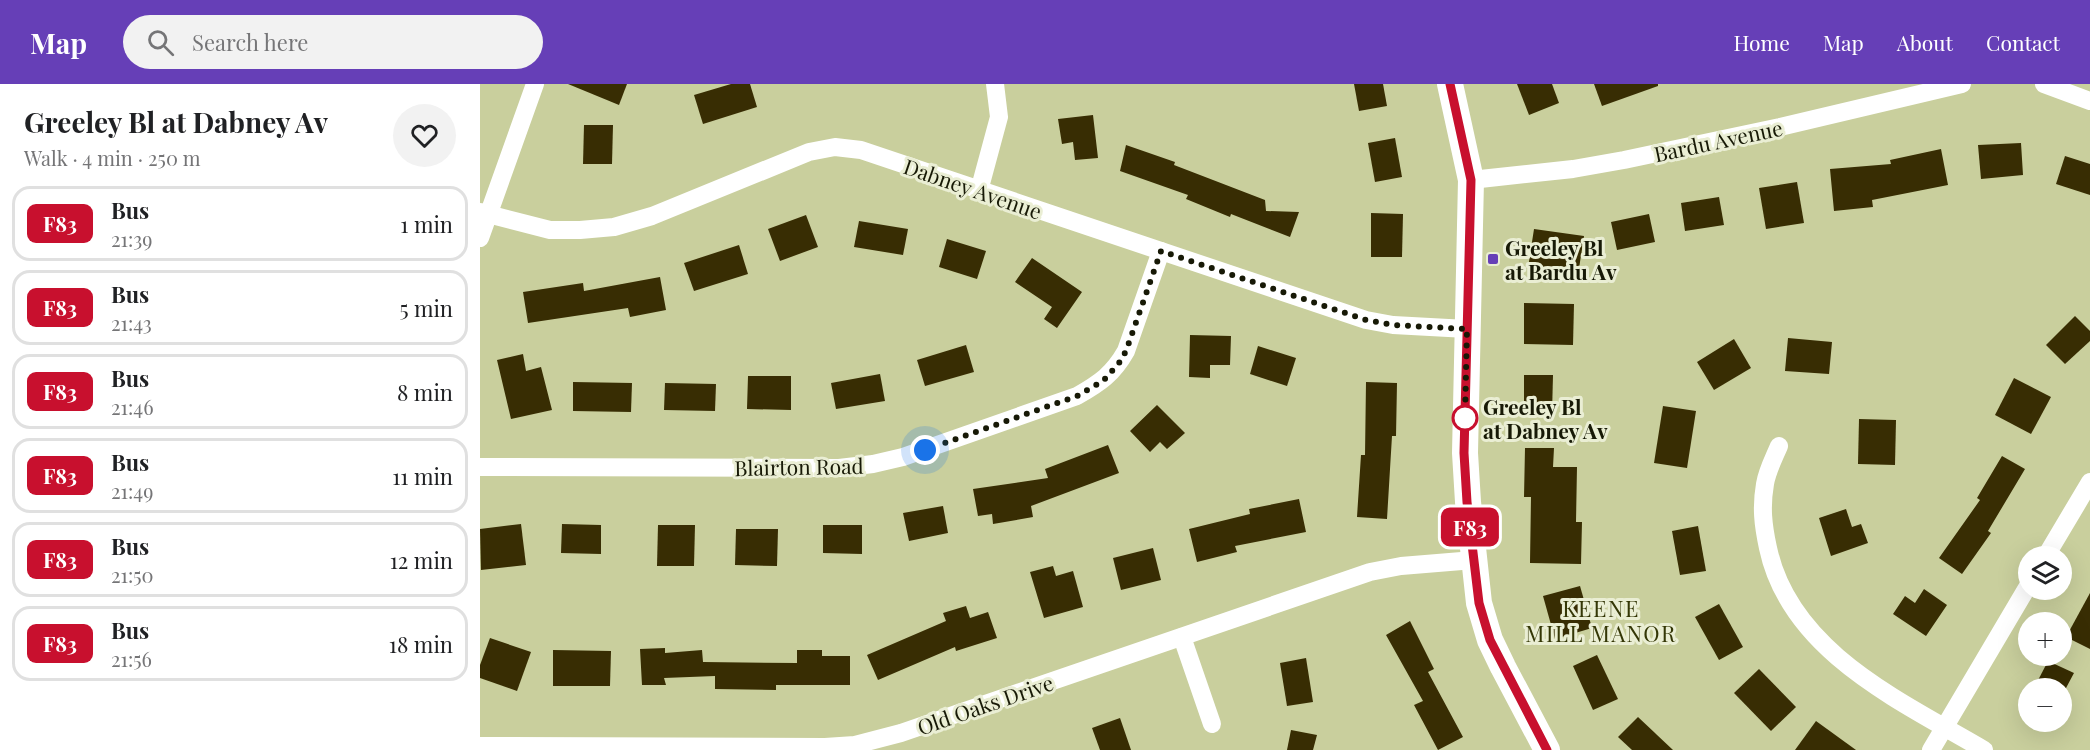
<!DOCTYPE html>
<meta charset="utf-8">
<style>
:root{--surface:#fff;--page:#f2f2f2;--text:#202124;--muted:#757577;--line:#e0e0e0;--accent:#663fb7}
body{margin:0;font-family:"Playfair Display",serif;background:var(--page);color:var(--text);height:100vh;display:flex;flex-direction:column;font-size:22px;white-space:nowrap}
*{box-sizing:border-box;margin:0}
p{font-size:20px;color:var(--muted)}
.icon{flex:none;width:33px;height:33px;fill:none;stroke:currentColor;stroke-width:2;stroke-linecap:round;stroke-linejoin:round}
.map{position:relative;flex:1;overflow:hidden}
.panel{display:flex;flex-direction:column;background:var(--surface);width:480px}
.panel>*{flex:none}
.badge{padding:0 12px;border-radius:9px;font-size:21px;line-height:39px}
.tools{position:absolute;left:1538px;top:462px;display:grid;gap:12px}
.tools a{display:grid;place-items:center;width:54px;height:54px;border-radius:50%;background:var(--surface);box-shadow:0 6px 24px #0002;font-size:30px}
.you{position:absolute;width:30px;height:30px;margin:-15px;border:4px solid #fff;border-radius:50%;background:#1a73e8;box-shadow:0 0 0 9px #1a73e833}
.map>.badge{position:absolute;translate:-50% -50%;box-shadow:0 0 0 3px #fff}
.round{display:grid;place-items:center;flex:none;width:63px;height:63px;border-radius:32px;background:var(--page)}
.head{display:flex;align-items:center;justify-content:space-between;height:102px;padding:0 24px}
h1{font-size:28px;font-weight:700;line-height:45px}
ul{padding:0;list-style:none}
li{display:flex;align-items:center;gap:18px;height:75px;margin:0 12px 9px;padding:0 12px;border:3px solid var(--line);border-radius:18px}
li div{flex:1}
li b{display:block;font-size:22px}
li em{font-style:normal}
li .badge{min-width:66px;font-weight:700;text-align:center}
header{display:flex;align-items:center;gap:36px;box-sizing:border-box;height:84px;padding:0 30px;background:var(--accent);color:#fff}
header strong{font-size:28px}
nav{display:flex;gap:33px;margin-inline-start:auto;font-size:21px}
.search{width:420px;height:54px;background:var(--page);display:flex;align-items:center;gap:15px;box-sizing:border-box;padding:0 21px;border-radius:33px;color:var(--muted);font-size:22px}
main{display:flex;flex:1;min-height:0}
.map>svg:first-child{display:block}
.building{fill:#382d03}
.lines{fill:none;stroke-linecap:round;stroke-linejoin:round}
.street{stroke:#fff;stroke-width:18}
.secondary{stroke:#fff;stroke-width:26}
.line-casing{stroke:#fff;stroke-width:14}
.line{stroke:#c8102e;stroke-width:9}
.walk{stroke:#171906;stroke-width:6;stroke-dasharray:0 10.8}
.poi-dot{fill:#663fb7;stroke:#eaeed4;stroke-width:2}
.stop-dot{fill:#fff;stroke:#c8102e;stroke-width:3}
.labels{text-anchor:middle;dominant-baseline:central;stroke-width:6;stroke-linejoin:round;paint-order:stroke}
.street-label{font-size:21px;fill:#171906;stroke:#eaeed4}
.poi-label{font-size:21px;font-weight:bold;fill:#171906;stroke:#eaeed4;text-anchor:start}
.stop-label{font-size:21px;font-weight:bold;fill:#171906;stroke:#eaeed4;text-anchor:start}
.neighbourhood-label{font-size:22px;letter-spacing:1.5px;fill:#343706;stroke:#eaeed4}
</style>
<header>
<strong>Map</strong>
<div class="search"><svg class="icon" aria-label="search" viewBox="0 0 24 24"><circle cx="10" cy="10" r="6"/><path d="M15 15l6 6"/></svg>Search here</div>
<nav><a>Home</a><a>Map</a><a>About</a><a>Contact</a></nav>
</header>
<main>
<section class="panel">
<div class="head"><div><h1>Greeley Bl at Dabney Av</h1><p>Walk · 4 min · 250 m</p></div><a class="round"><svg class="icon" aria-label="heart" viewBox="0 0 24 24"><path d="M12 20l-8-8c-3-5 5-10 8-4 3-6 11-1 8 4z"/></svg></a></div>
<ul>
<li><span class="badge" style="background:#c8102e;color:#fff">F83</span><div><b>Bus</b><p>21:39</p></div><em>1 min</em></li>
<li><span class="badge" style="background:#c8102e;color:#fff">F83</span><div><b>Bus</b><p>21:43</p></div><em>5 min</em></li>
<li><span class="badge" style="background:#c8102e;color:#fff">F83</span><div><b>Bus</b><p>21:46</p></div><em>8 min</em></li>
<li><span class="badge" style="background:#c8102e;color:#fff">F83</span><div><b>Bus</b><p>21:49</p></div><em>11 min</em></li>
<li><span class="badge" style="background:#c8102e;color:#fff">F83</span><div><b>Bus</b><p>21:50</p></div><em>12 min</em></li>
<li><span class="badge" style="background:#c8102e;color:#fff">F83</span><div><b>Bus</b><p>21:56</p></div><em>18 min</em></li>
</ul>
</section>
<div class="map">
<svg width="1610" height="666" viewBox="0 0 1610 666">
<rect width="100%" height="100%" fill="#c9cf9d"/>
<g class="building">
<path d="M 88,0 L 147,0 L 139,21 Z"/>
<path d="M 251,0 L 270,0 L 277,23 L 223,40 L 214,11 Z"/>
<path d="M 874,0 L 903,0 L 907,22 L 879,27 Z"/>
<path d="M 1037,0 L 1072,0 L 1079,19 L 1049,31 Z"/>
<path d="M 1114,0 L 1178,0 L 1178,2 L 1122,22 Z"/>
<path d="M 613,31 L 618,74 L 595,76 L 593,58 L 582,60 L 578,35 Z"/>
<path d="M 104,41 L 133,41 L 132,80 L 103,80 Z"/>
<path d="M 915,54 L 922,93 L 895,98 L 888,59 Z"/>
<path d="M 1541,59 L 1543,91 L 1501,95 L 1498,61 Z"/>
<path d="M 646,61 L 695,78 L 694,81 L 785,116 L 786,127 L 819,128 L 810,153 L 751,130 L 750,133 L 706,115 L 708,111 L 640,87 Z"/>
<path d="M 1461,65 L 1468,101 L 1392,116 L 1393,123 L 1354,127 L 1350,85 L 1411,80 L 1410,76 Z"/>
<path d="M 1585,72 L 1610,80 L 1610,111 L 1576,100 Z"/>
<path d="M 1317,98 L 1324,139 L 1286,145 L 1279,104 Z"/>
<path d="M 1239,113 L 1244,141 L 1205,147 L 1201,119 Z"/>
<path d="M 891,129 L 923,130 L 922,173 L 891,173 Z"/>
<path d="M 1169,130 L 1175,158 L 1137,166 L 1131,138 Z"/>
<path d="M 326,131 L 338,163 L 300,177 L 288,145 Z"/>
<path d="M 379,137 L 428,145 L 423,171 L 374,163 Z"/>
<path d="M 1054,145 L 1104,152 L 1098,191 L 1048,184 Z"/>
<path d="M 467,155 L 506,167 L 497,195 L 459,183 Z"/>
<path d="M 259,161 L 268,190 L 214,207 L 204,179 Z"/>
<path d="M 552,174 L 602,208 L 577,244 L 564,235 L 572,223 L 535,198 Z"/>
<path d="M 180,193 L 186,226 L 150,233 L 148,224 L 48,239 L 43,208 L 103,199 L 104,207 Z"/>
<path d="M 1044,219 L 1094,220 L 1093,261 L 1044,260 Z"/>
<path d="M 1595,232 L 1610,247 L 1610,257 L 1585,280 L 1566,261 Z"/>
<path d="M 710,251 L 751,252 L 750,281 L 730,281 L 730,294 L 709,293 Z"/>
<path d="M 1308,254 L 1352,258 L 1349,290 L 1305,287 Z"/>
<path d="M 1254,255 L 1271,284 L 1234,306 L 1217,278 Z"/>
<path d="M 486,261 L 494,288 L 445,302 L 437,276 Z"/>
<path d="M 778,262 L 816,274 L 807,302 L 770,290 Z"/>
<path d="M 43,270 L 46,287 L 61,283 L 72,326 L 31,335 L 17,276 Z"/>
<path d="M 400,290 L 405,317 L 356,325 L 351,299 Z"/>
<path d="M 1044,291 L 1073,291 L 1072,330 L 1044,330 Z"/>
<path d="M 268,292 L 311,292 L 311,326 L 267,325 Z"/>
<path d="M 1534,294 L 1571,313 L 1551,350 L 1515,331 Z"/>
<path d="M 93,298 L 152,299 L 151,328 L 93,327 Z"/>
<path d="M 886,298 L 917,299 L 916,352 L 912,352 L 907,435 L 877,433 L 881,371 L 885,371 Z"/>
<path d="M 185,299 L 236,300 L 235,327 L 184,326 Z"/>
<path d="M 677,321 L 705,349 L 687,365 L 680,358 L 670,368 L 650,347 Z"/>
<path d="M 1183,322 L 1216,327 L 1207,384 L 1174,379 Z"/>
<path d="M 1379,335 L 1416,336 L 1415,381 L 1378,380 Z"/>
<path d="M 628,361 L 639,389 L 551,422 L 553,433 L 513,440 L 512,430 L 498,432 L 493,405 L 568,394 L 565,385 Z"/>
<path d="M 1045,364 L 1074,364 L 1073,383 L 1097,383 L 1096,438 L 1102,438 L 1101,480 L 1050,479 L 1051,413 L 1044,413 Z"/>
<path d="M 1522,372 L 1545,385 L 1508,447 L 1511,449 L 1482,490 L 1459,474 L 1500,416 L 1497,414 Z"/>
<path d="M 819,415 L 826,448 L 755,462 L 757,468 L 717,478 L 709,445 L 770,430 L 769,425 Z"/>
<path d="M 463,422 L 468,449 L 429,457 L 423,429 Z"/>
<path d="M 1366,425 L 1372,443 L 1381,440 L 1388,459 L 1351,472 L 1339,434 Z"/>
<path d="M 41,440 L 46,481 L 1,486 L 0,445 Z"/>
<path d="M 82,440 L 121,441 L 121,470 L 81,469 Z"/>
<path d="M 178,441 L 215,441 L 214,482 L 177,482 Z"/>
<path d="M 343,441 L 382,441 L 382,470 L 343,469 Z"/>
<path d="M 1218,442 L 1226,487 L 1200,491 L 1192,447 Z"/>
<path d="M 256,445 L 298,445 L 297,482 L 255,481 Z"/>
<path d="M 673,464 L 681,496 L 641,506 L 633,474 Z"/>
<path d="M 573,482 L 576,492 L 593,487 L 603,523 L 564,534 L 550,488 Z"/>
<path d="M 1100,502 L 1112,544 L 1075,555 L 1063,512 Z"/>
<path d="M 1444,505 L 1467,521 L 1446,552 L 1413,530 L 1425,512 L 1435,519 Z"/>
<path d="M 1610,509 L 1610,565 L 1586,553 Z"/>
<path d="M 1239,520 L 1263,563 L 1239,576 L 1215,533 Z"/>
<path d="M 486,522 L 490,534 L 508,528 L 517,554 L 476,567 L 475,563 L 398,596 L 387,571 L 466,537 L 463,529 Z"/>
<path d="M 930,537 L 954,585 L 948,588 L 983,653 L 958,666 L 934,621 L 943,617 L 906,551 Z"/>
<path d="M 10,554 L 51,568 L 37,607 L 0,594 L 0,581 Z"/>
<path d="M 185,564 L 185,569 L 222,566 L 223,578 L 317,579 L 317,566 L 342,566 L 342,572 L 370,572 L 370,601 L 296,601 L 296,606 L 235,605 L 235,592 L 184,594 L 186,601 L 162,601 L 160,565 Z"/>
<path d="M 73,566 L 131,567 L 130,602 L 73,602 Z"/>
<path d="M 1117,571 L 1138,615 L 1113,626 L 1093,582 Z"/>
<path d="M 826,574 L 833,618 L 807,622 L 800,579 Z"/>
<path d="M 1568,577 L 1594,589 L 1586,604 L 1554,604 Z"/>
<path d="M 1279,585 L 1316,623 L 1291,647 L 1254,609 Z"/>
<path d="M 1158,633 L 1193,666 L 1152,666 L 1138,653 Z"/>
<path d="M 640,634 L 651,666 L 620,666 L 612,644 Z"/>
<path d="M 1336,637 L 1376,666 L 1315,666 Z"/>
<path d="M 811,646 L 837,651 L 833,666 L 807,666 Z"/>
</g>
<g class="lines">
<g class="street">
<path d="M 1564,0 L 1610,17"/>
<path d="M 991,96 L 1093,85 L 1144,76 L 1300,43 L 1482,0"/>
<path d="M 499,107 L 519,33 L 515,0"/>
<path d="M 0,128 L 70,146 L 100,146 L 134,143 L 172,132 L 329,68 L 355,63 L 381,66 L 886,236 L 913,241 L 987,245"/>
<path d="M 0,154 L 55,0"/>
<path d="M 1299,362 C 1294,374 1287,387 1285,400 C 1281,423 1283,441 1288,464 C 1310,568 1421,617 1504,666"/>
<path d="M 0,383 L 359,384 L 393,380 L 423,373 L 597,312 C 620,299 633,290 646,267 L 681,167"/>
<path d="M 1566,472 L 1610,398"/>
<path d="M 702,553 L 732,640"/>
<path d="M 0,662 L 345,663 L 375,661 L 421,649 L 890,488 L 921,482 L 994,476"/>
<path d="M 1451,666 L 1548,502"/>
</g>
<path class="secondary" d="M 970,0 L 991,96 L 985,369 L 988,418 L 999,519 L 1010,556 L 1023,583 L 1067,666"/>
</g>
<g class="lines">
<defs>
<path id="line" d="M 970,0 L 991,96 L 984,369 L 987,418 L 999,519 L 1010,556 L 1067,666"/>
</defs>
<use href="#line" class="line-casing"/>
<use href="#line" class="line"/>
<path class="walk" d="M 445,366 L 597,312 L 623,297 L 639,279 L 646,267 L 681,167 L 886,236 L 913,241 L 987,245 L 985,334"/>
</g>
<rect class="poi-dot" x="1007" y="169" width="12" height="12" rx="3"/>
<circle class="stop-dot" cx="985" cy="334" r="12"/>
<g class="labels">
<g class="street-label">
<text transform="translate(1238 56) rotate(-12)">Bardu Avenue</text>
<text transform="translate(493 104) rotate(19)">Dabney Avenue</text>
<text transform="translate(319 382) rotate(-1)">Blairton Road</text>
<text transform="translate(505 620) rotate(-19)">Old Oaks Drive</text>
</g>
<g class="poi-label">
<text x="1025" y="163">Greeley Bl<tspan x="1025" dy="24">at Bardu Av</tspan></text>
</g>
<g class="stop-label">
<text x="1003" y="322">Greeley Bl<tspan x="1003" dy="24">at Dabney Av</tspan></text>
</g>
<g class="neighbourhood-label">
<text x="1121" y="524">KEENE<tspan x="1121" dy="25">MILL MANOR</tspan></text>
</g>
</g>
</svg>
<div class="tools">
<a><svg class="icon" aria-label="layers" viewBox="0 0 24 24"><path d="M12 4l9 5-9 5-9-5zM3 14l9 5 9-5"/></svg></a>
<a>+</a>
<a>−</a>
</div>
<div class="you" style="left:445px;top:366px"></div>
<b class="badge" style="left:990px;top:443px;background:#c8102e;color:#fff">F83</b>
</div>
</main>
